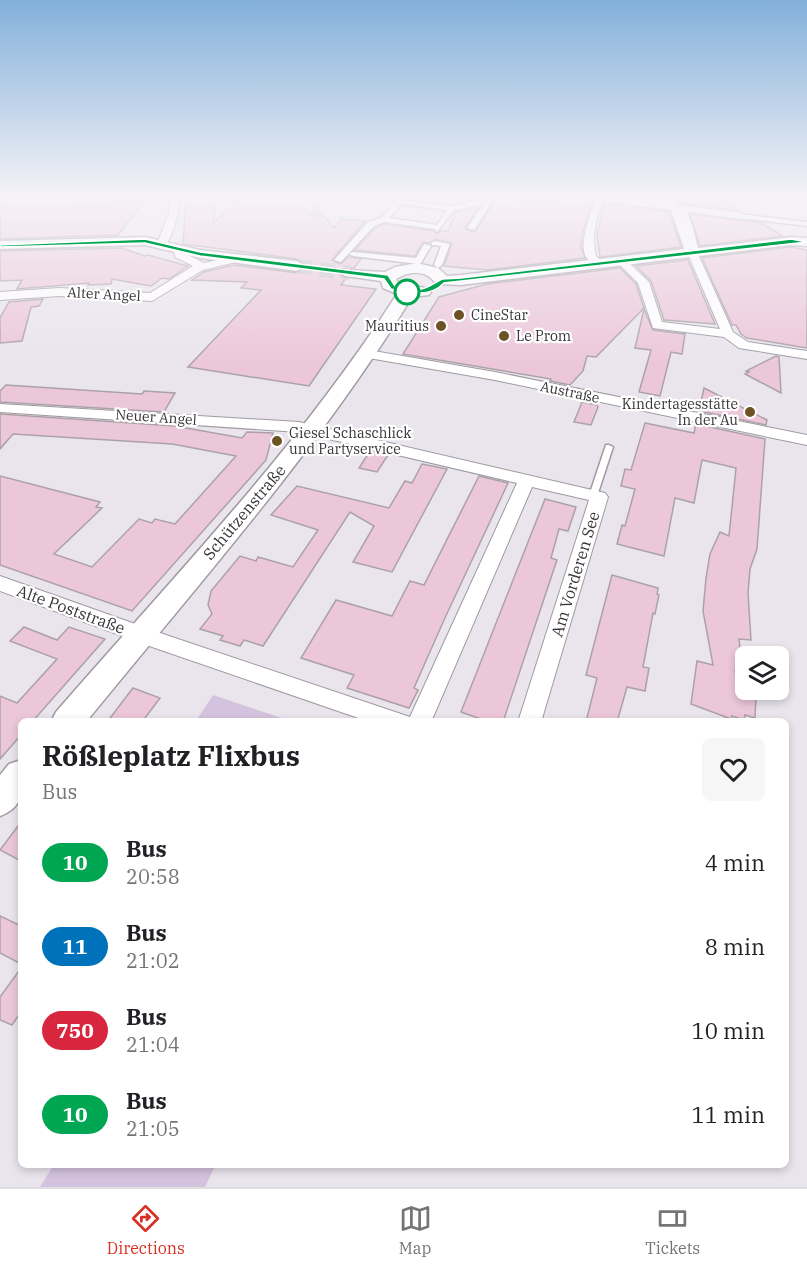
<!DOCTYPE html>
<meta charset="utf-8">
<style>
:root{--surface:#fff;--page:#f6f6f6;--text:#202124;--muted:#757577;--line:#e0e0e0;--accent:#d93025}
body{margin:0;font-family:"IBM Plex Serif",serif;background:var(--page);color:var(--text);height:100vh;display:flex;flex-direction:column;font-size:22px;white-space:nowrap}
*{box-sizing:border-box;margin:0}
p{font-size:20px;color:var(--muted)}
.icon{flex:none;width:33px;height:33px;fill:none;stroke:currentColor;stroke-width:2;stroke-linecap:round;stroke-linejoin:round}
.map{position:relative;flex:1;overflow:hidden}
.sheet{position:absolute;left:18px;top:718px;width:771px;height:450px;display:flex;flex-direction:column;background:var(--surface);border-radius:9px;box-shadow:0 3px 9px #0003}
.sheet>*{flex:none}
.badge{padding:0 12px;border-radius:20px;font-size:21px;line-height:39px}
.controls{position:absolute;left:735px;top:646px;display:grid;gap:12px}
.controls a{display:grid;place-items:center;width:54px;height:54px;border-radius:9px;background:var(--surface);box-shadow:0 3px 9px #0003;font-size:30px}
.map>.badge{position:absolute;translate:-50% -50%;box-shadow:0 0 0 3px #fff}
.round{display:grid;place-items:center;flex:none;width:63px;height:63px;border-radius:9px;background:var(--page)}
.headline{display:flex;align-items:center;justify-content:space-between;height:102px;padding:0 24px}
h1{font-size:28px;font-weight:800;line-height:45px}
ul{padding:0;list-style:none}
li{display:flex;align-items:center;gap:18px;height:84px;padding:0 24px}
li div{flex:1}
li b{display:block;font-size:22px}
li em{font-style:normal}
li .badge{min-width:66px;font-weight:700;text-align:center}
.dock{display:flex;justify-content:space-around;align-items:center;height:84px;border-top:2px solid var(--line);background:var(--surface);font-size:16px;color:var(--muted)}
.dock a{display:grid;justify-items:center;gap:3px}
.dock .on{color:var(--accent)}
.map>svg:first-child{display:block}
.green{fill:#d4c3de}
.building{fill:#ecc7da;stroke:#aba2a6;stroke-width:1.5}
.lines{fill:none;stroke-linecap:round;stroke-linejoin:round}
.secondary-tunnel{stroke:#c6c2c9;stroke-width:15;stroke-dasharray:15 8;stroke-linecap:butt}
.service-casing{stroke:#9f9aa2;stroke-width:3}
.pedestrian-casing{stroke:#9f9aa2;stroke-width:3}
.minor-casing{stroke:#9f9aa2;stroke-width:2}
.secondary-casing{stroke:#9f9aa2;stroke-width:3}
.service{fill:#fff;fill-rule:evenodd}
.pedestrian{fill:#fff;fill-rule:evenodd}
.minor{fill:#fff;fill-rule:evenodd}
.secondary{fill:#fff;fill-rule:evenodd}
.line{fill:#00a651;stroke:#fff;stroke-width:1.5}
.stop-dot{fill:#fff;stroke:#00a651;stroke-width:3}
.poi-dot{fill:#6d5224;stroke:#fff;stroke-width:2}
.labels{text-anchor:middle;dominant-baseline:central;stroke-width:4.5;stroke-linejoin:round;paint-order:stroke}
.far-street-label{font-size:14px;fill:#383639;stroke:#fff}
.far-poi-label{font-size:14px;fill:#383639;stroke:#fff;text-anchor:start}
.street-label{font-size:16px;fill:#383639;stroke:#fff}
</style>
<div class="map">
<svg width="807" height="1187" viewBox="0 0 807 1187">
<rect width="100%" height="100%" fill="#eae5ed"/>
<g class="green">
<path d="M 213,695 L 290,721 L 196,721 Z"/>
<path d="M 53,1166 L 215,1166 L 205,1187 L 40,1187 Z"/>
</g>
<g class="building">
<path d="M 0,198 L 80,198 L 77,206 L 144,202 L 118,235 L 0,239 Z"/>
<path d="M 186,198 L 215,198 L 214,222 L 241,198 L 309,198 L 321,213 L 309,215 L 324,216 L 334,228 L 341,219 L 365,221 L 332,260 L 340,264 L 349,257 L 361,259 L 354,268 L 345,268 L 340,271 L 340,275 L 346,278 L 341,285 L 376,289 L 309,386 L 188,367 L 261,290 L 241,288 L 247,282 L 192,280 L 204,272 L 234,265 L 297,273 L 307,265 L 297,259 L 183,244 Z"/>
<path d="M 497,198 L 553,203 L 555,199 L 561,198 L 593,198 L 582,236 L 581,247 L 585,258 L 487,270 L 444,266 L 452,243 L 435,239 L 429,243 L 423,242 L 415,256 L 355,250 L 375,228 L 384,224 L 433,231 L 437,234 L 441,231 L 448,231 L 456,212 L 478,208 L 465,227 L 466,230 L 475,232 Z"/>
<path d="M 679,198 L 720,198 L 741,211 L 680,203 Z"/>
<path d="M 605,203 L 669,212 L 681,247 L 600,257 L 597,235 Z"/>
<path d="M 690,214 L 761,223 L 783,236 L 700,246 Z"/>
<path d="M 791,247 L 807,250 L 807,348 L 747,338 L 741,334 L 736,325 L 732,325 L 702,258 Z"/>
<path d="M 122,248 L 145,256 L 148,255 L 188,266 L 169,279 L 162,278 L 151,286 L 112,279 L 111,284 L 88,285 L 89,283 L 17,289 L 22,280 L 0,281 L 0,251 Z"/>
<path d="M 688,260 L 715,324 L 664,320 L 651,281 L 636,266 Z"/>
<path d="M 620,268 L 636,284 L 644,308 L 596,357 L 587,356 L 583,371 L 570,385 L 550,381 L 551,379 L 403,354 L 439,297 L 487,284 Z"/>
<path d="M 43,299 L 39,306 L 31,307 L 22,341 L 0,343 L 0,318 L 9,302 Z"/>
<path d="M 644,309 L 653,330 L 685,334 L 682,354 L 671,352 L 660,396 L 639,392 L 651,350 L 635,348 Z"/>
<path d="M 776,356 L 779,357 L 781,393 L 745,374 L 749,372 L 746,371 Z"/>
<path d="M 6,385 L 142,394 L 144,391 L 175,393 L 164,412 L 0,402 L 0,391 Z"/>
<path d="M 704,388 L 767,420 L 766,425 L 699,411 Z"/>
<path d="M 582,402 L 597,405 L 598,407 L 591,425 L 574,422 Z"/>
<path d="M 0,414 L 175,426 L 242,438 L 247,432 L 273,433 L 266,460 L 132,611 L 0,565 L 0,476 L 100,502 L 96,507 L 102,508 L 54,554 L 92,567 L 139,519 L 152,523 L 155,519 L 175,524 L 236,456 L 172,444 L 13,434 L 0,449 Z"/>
<path d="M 645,423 L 694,433 L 696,424 L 765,439 L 757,549 L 750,569 L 748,593 L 751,640 L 739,639 L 740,648 L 735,672 L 746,675 L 746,690 L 750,690 L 750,695 L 756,697 L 755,718 L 745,715 L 744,720 L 732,716 L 731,719 L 691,704 L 697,661 L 713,665 L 703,611 L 706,578 L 710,554 L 720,532 L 729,536 L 736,468 L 702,460 L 694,503 L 675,498 L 664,556 L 617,544 L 622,525 L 625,526 L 635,489 L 621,486 L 625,469 L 631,470 Z"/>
<path d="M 370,451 L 388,455 L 377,472 L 359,468 Z"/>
<path d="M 422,464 L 447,469 L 392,572 L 353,562 L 374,526 L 350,512 L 263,646 L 244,640 L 240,646 L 220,640 L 223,636 L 200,629 L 212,614 L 208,605 L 211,591 L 240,556 L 256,561 L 258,557 L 293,567 L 318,530 L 271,515 L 297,486 L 389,508 L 405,481 L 412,483 Z"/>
<path d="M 479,476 L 508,483 L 444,620 L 414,688 L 418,690 L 409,708 L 347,688 L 354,675 L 301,658 L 336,600 L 392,616 L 410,581 L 424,585 Z"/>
<path d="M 545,499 L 576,507 L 568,531 L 559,529 L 551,558 L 557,560 L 503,722 L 489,722 L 461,712 Z"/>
<path d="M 612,575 L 658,588 L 657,594 L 659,595 L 655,614 L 653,613 L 643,667 L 649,668 L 645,691 L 627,687 L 617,722 L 586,722 L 597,678 L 586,675 Z"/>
<path d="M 24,627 L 57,640 L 69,627 L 105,639 L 32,722 L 21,722 L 21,735 L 0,759 L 0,696 L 17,703 L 57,659 L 10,641 Z"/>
<path d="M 133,688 L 160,698 L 142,722 L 107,722 Z"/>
<path d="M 21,822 L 21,861 L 0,850 Z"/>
<path d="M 0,916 L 21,926 L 21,964 L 0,953 Z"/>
<path d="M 21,968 L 21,1012 L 12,1025 L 0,1020 L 0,997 Z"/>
</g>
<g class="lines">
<path class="secondary-tunnel" d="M 297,266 L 350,273"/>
<defs>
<path id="service" d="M 606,445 L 609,445 L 613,447 L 597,496 L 593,499 L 590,498 L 589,496 Z"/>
<g id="pedestrian">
<path d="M 488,198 L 495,198 L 474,230 L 467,228 L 483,205 L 454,210 L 437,232 L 434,229 L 384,222 L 374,226 L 341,262 L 334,260 L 368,222 L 381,218 L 397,200 L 452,206 ZM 402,204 L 447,210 L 437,225 L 389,218 Z"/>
<path d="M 738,214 L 807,222 L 807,226 L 741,218 L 737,216 Z"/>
<path d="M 435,241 L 450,244 L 442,265 L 438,268 L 434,265 L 441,246 L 432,245 L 431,243 Z"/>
<path d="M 424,244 L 431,246 L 421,263 L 418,264 L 353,256 L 349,254 L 353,252 L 416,258 Z"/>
</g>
<g id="minor">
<path d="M 170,198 L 180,198 C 179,210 173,242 162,247 L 157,244 L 169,213 Z"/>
<path d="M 595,198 L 621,198 L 640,203 L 635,206 L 604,201 C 595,219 592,237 596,256 L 606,265 L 600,268 C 568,257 592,218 595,198 Z"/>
<path d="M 667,198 L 677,198 L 678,205 L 741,213 L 746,216 L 741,219 L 675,210 L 666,203 Z"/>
<path d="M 179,245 L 184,248 L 184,253 L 204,263 L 236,256 L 241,259 L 240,261 L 203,270 L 152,301 L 59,296 L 0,300 L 0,292 L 59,288 L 150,293 L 193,266 L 175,257 L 174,248 Z"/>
<path d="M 693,251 L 698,254 L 733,332 L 748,342 L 807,351 L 807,359 L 739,348 L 724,337 L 653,328 L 638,283 L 617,262 L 622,259 L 626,260 L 649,282 L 662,322 L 720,329 L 688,254 Z"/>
<path d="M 368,350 L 495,372 L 807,435 L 807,445 L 495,380 L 363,357 L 361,354 L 363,351 Z"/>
<path d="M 0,404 L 299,422 L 605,493 L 608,497 L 541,722 L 518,722 L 589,500 L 532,487 L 431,722 L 370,722 L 155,648 L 0,591 L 0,576 L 169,636 L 410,717 L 517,483 L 299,432 L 0,412 Z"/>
</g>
<g id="secondary">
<path d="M 607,198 C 624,198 676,195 686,211 C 692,221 695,236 698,248 L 791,237 L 807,238 L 807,246 L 791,245 L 461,285 L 436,284 C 427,270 411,270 396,279 L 399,284 C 409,288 424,284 431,292 L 429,295 L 412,297 C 319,449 199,583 86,722 L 51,722 L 56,712 C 173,577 300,446 397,294 L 383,288 L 381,281 L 345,276 L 342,273 L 345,270 L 385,272 L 395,267 L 417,263 L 438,268 L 447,276 L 461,275 L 684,249 L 671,210 L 613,202 Z"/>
<path d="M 145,237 L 200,250 L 297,261 L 305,266 L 297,271 L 200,258 L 145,245 L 0,249 L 0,241 Z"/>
<path d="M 21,760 C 21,786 28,805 0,816 L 0,775 L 9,764 Z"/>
</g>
</defs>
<use href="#service" class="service-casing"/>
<use href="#pedestrian" class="pedestrian-casing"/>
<use href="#minor" class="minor-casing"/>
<use href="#secondary" class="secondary-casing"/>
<use href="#service" class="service"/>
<use href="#pedestrian" class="pedestrian"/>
<use href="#minor" class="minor"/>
<use href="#secondary" class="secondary"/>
</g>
<linearGradient id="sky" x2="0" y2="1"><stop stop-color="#83b0da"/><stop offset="0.54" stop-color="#f6f3f7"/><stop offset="1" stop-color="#f6f3f7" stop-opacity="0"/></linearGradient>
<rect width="807" height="364" fill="url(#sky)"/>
<path class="line" d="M 145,239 L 200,252 L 388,275 L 395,286 C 422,291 420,292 442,279 L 461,278 L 791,239 L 807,242 L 444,283 C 430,298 409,293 391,289 L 384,279 L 200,256 L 145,243 L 0,247 L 0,245 Z"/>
<circle class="stop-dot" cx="407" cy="292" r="12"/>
<g class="poi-dot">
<circle cx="459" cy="315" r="6"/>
<circle cx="441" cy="326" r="6"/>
<circle cx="504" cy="336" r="6"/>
<circle cx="750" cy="412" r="6"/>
<circle cx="277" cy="441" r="6"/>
</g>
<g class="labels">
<g class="far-street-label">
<text transform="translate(104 294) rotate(3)">Alter Angel</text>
<text transform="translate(570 392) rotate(12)">Austraße</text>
<text transform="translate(156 417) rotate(4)">Neuer Angel</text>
</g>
<g class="far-poi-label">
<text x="471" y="315">CineStar</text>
<text x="429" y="326" text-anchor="end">Mauritius</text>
<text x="516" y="336">Le Prom</text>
<text x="738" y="404" text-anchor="end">Kindertagesstätte<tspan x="738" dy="16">In der Au</tspan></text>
<text x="289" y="433">Giesel Schaschlick<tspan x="289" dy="16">und Partyservice</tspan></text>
</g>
<g class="street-label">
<text transform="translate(244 512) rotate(-50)">Schützenstraße</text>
<text transform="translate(575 574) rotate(-73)">Am Vorderen See</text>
<text transform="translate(71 609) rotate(20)">Alte Poststraße</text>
</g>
</g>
</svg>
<div class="controls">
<a><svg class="icon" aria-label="layers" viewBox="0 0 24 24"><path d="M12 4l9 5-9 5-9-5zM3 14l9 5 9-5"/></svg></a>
</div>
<section class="sheet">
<div class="headline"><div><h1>Rößleplatz Flixbus</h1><p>Bus</p></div><a class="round"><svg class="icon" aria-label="heart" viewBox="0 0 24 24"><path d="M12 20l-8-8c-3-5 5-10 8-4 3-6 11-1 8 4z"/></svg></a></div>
<ul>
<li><span class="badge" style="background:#00a651;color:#fff">10</span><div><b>Bus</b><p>20:58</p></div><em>4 min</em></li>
<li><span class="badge" style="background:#0072bc;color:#fff">11</span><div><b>Bus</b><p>21:02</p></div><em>8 min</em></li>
<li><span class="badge" style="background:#d7263d;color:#fff">750</span><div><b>Bus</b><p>21:04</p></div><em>10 min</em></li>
<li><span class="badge" style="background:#00a651;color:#fff">10</span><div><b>Bus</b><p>21:05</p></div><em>11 min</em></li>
</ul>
</section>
</div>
<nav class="dock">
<a class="on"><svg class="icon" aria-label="directions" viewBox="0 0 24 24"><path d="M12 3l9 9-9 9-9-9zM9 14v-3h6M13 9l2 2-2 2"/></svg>Directions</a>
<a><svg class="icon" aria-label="map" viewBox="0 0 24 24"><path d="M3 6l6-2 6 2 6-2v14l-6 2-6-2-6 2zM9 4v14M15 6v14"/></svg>Map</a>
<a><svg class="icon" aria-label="tickets" viewBox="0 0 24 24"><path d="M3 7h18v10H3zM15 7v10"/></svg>Tickets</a>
</nav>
